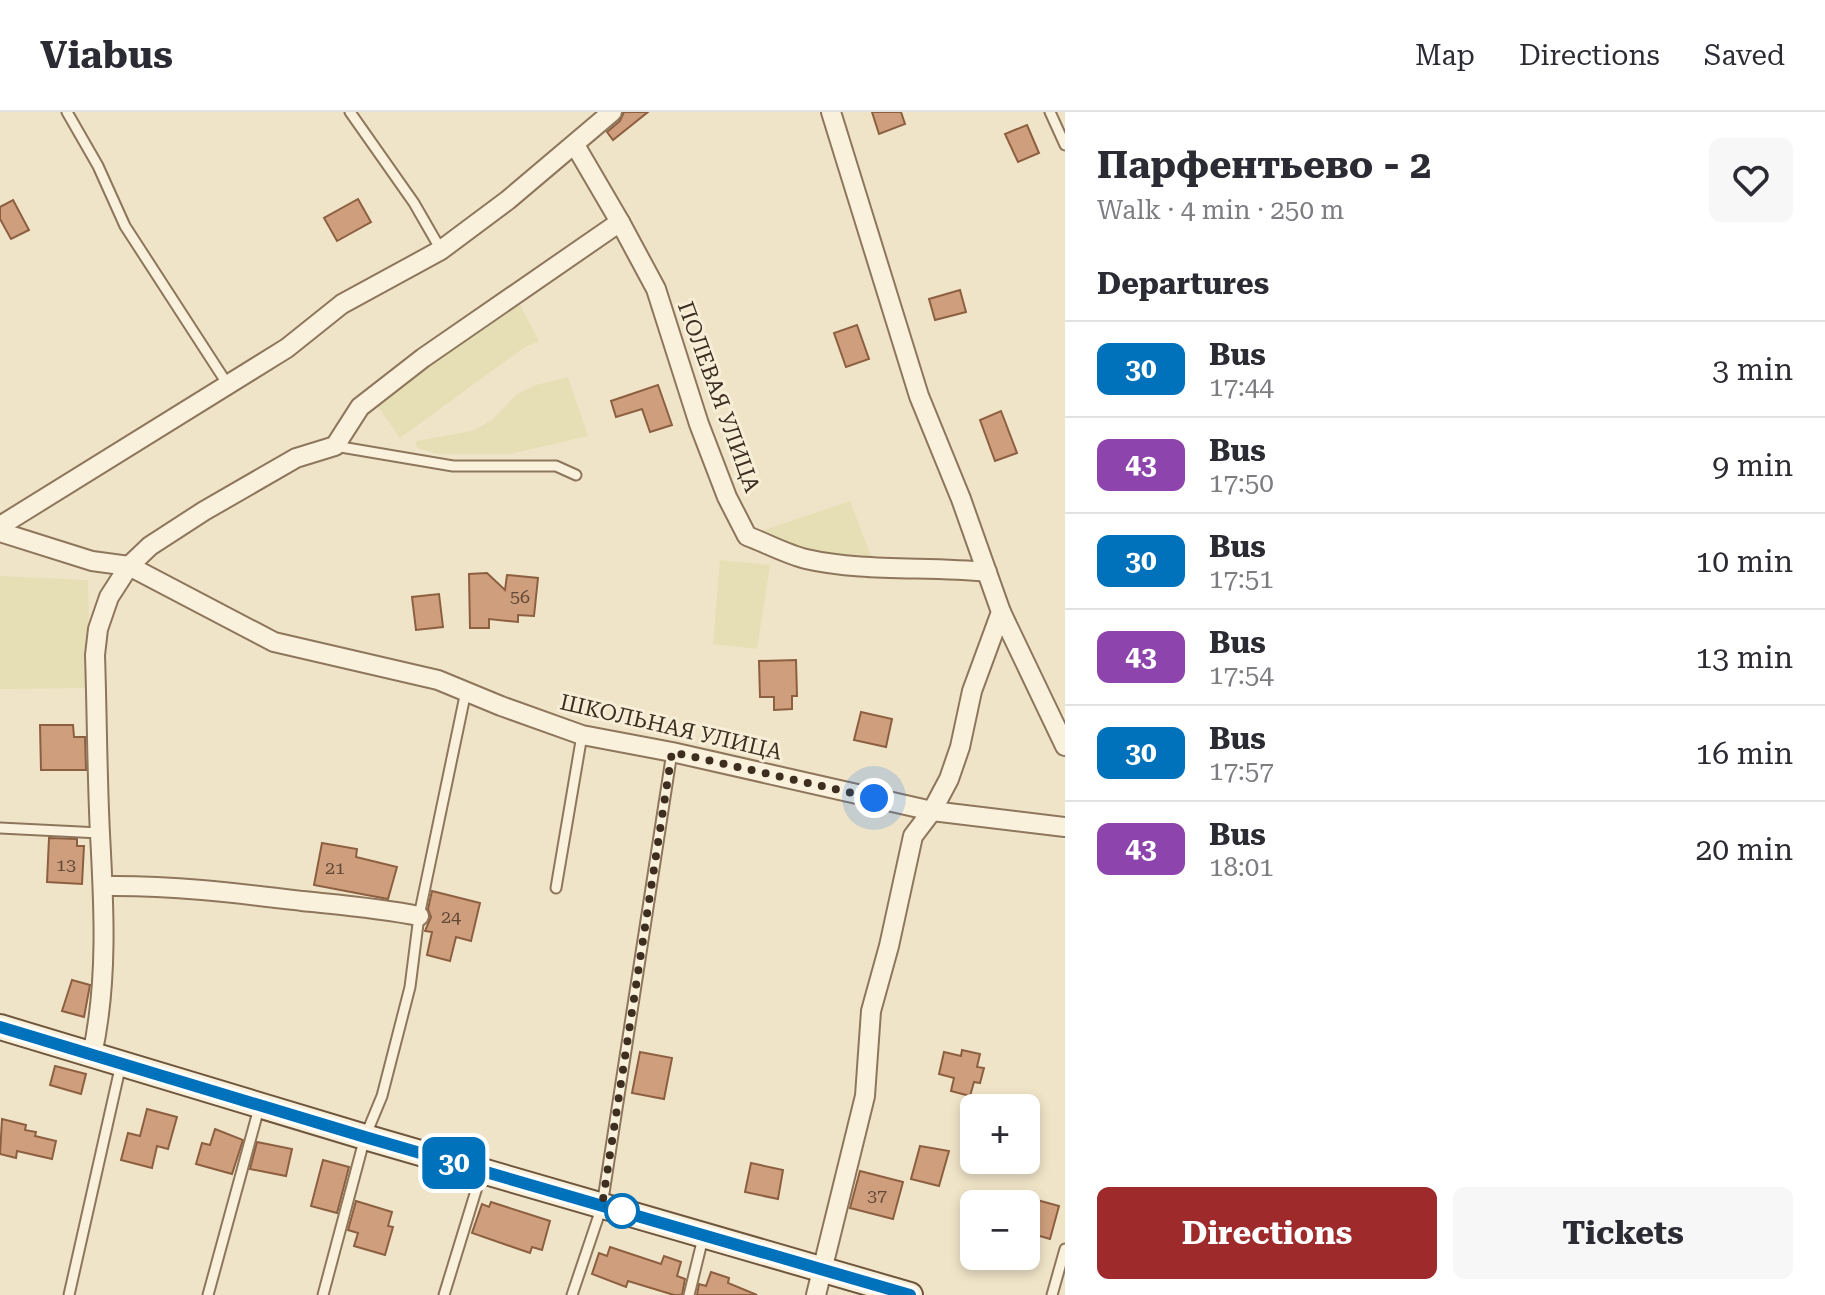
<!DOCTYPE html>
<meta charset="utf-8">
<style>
:root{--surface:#fff;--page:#f7f7f7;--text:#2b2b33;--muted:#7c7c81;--line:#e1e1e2;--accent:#9e2a2b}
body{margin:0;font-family:"Roboto Serif",serif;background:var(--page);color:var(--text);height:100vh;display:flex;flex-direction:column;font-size:30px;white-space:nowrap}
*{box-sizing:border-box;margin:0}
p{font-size:26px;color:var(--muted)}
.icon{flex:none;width:44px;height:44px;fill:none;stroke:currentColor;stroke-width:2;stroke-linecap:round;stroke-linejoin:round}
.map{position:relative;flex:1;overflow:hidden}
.details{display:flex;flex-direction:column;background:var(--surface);width:760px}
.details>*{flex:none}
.badge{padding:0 16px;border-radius:12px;font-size:28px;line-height:52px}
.buttons{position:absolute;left:960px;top:982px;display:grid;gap:16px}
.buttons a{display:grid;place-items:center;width:80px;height:80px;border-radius:12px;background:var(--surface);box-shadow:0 4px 12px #0003;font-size:40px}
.you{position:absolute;width:40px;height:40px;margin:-20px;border:6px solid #fff;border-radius:50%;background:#1a73e8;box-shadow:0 0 0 12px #1a73e833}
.map>.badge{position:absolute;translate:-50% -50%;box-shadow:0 0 0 4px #fff}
h2{padding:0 32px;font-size:30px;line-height:72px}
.round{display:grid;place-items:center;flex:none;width:84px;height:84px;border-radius:12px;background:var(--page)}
.summary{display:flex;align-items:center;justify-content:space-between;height:136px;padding:0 32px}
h1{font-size:38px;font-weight:700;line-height:60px}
.primary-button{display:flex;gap:16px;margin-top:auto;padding:16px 32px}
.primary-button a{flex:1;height:92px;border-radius:12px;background:var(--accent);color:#fff;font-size:32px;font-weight:700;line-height:92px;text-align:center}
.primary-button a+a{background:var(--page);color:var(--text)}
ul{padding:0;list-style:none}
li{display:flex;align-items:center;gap:24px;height:96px;padding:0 32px;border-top:2px solid var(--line)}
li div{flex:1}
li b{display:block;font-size:30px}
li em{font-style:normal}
li .badge{min-width:88px;font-weight:700;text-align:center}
header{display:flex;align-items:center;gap:48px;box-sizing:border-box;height:112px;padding:0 40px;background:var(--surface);border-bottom:2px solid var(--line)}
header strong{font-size:38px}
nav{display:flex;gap:44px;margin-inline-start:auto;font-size:28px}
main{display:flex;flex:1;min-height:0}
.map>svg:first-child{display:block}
.farmland{fill:#e6deb5}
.building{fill:#cf9f7d;stroke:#8d5f41;stroke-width:2}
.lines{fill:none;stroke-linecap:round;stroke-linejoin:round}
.lane-casing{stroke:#8d765c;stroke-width:13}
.street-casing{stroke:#8d765c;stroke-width:22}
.secondary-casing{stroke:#6f573f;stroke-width:28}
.lane{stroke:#faf1dc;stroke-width:9}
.street{stroke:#faf1dc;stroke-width:18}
.secondary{stroke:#faf1dc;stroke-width:24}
.line-casing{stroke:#fff;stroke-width:18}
.line{stroke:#0072bc;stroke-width:12}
.walk{stroke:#3d2e20;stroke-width:8;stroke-dasharray:0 14.4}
.stop-dot{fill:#fff;stroke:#0072bc;stroke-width:4}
.labels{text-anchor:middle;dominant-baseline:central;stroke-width:6;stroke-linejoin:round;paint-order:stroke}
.number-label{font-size:18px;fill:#624a37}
.street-label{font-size:22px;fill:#3d2e20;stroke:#f7eed8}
</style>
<header>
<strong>Viabus</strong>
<nav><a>Map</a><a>Directions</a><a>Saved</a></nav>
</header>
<main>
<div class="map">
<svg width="1065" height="1183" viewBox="0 0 1065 1183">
<rect width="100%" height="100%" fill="#f0e4c8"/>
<g class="farmland">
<path d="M 511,191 L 519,191 L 539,229 L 522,237 L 400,326 L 376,292 Z"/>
<path d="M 568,265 L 588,324 L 510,342 L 437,342 L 417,336 L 416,329 L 472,319 L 492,308 L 517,282 L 536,273 Z"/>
<path d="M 850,389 L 873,449 L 798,439 L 758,420 Z"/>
<path d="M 720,448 L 770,453 L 757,537 L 713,532 Z"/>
<path d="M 0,464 L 88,468 L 90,576 L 0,577 Z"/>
</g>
<g class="building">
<path d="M 624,0 L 648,0 L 613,28 L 607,20 L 620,9 Z"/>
<path d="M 872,0 L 901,0 L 905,12 L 879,22 Z"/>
<path d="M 1027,13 L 1039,41 L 1018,50 L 1005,22 Z"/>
<path d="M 358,87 L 371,110 L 337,129 L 324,106 Z"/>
<path d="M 13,88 L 29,118 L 11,127 L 0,107 L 0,95 Z"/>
<path d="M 960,178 L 966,200 L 935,208 L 929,187 Z"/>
<path d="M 857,213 L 869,247 L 846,255 L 834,221 Z"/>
<path d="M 658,273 L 672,313 L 650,320 L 642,297 L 616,305 L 611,289 Z"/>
<path d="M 1001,299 L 1017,341 L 995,349 L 980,308 Z"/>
<path d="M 487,461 L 505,478 L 507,463 L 538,466 L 534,504 L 518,503 L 518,510 L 489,507 L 489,516 L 470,516 L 469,462 Z"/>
<path d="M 439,482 L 443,515 L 416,518 L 412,485 Z"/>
<path d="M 796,548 L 797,584 L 792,584 L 792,597 L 774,598 L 774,585 L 760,585 L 759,549 Z"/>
<path d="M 861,600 L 892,607 L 886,635 L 854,628 Z"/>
<path d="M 40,613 L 73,613 L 74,625 L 85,625 L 86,658 L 41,658 Z"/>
<path d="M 49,726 L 77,727 L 77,734 L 84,734 L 82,772 L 47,770 Z"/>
<path d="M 322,731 L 357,737 L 356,745 L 397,755 L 388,787 L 314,773 Z"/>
<path d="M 432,779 L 480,791 L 471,829 L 456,825 L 450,849 L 427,843 L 432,820 L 425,819 L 431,805 L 428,797 Z"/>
<path d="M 72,868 L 90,873 L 84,905 L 62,899 Z"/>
<path d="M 962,938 L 980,942 L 977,955 L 984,956 L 980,971 L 974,970 L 970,984 L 951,979 L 954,966 L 939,962 L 944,940 L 961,944 Z"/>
<path d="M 640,940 L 672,946 L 664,987 L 632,981 Z"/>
<path d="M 55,954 L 86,962 L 81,982 L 50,973 Z"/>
<path d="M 147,997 L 177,1005 L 168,1037 L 157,1034 L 152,1056 L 121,1048 L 128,1021 L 140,1024 Z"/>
<path d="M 2,1007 L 26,1013 L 25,1018 L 36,1020 L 35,1024 L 56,1029 L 52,1047 L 17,1039 L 16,1046 L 0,1042 Z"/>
<path d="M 215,1017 L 243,1028 L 232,1062 L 196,1052 L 202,1031 L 210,1033 Z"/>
<path d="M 257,1030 L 292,1037 L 286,1064 L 250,1057 Z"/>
<path d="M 920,1034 L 949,1039 L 939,1074 L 911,1067 Z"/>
<path d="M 323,1048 L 349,1055 L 337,1101 L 311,1094 Z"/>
<path d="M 751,1051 L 783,1058 L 778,1087 L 745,1080 Z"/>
<path d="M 860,1059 L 903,1070 L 893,1107 L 850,1096 Z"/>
<path d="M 1026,1085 L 1059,1094 L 1050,1127 L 1026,1120 Z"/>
<path d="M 356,1089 L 392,1100 L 388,1114 L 393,1115 L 385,1143 L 354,1134 L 358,1121 L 348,1118 Z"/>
<path d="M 491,1090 L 550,1109 L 542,1138 L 532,1135 L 530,1141 L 472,1121 L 482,1092 L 489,1095 Z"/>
<path d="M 610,1135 L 661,1152 L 664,1144 L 681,1150 L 677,1164 L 685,1167 L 682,1183 L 674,1183 L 628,1169 L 626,1175 L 592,1162 L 599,1141 L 607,1144 Z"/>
<path d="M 711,1160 L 729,1166 L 728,1171 L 757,1183 L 697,1183 L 699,1172 L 706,1174 Z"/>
</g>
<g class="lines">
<defs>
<g id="lane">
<path d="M 67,0 L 98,54 L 125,114 L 228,273"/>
<path d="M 350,0 L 414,91 L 441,138"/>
<path d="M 1050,0 L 1065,33"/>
<path d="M 335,334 L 453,354 L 556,354 L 576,363"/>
<path d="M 0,716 L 100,721"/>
<path d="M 556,776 L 582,623"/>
<path d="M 69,1183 L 121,952"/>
<path d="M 208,1183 L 259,996"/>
<path d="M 323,1183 L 365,1025 L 382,984 L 410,875 L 419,804 L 466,579"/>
<path d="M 444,1183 L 482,1059"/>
<path d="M 572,1183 L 602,1094 L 672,640"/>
<path d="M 689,1183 L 703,1126"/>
<path d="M 1052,1183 L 1065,1137"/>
</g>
<g id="street">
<path d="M 575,33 L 620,110 L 656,177 L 699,312 L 727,385 L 747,424 C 766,431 786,442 806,447 C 862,460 929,454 987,460"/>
<path d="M 0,414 L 287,236 L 342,192 L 441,138 L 508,88 L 612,0"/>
<path d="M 0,420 L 92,449 L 129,454 L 274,530 L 438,568 L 501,594 L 582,623 L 672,640 L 932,699 L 1065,715"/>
<path d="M 1001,500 L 1065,634"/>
<path d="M 104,774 C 171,773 236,781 302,789 C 341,793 380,796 419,804"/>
<path d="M 92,943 C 108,871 104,794 100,722 C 97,662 97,602 95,543 L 98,517 L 109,485 L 129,454 L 150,434 L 204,399 L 296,346 L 335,334 L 360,295 L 423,246 L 620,110"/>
<path d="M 816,1183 L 865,984 L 871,899 L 889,834 L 913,724 L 932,699 L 949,667 L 960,635 L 972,579 L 1001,500 L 961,387 L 919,284 L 831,0"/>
</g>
<path id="secondary" d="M 0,915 L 365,1025 L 910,1183"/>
</defs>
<use href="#lane" class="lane-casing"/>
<use href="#street" class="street-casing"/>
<use href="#secondary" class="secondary-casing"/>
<use href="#lane" class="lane"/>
<use href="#street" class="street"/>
<use href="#secondary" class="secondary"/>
</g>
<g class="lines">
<defs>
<path id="line" d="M 0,915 L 365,1025 L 910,1183"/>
</defs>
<use href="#line" class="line-casing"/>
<use href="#line" class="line"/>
<path class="walk" d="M 622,1099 L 602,1094 L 672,640 L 874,686"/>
</g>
<circle class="stop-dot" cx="622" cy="1099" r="16"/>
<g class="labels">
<g class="number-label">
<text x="520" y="484">56</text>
<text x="66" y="752">13</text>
<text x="335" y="755">21</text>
<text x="451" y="804">24</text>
<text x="877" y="1083">37</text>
</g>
<g class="street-label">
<text transform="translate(719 285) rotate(70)">ПОЛЕВАЯ УЛИЦА</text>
<text transform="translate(671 615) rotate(13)">ШКОЛЬНАЯ УЛИЦА</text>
</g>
</g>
</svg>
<div class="buttons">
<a>+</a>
<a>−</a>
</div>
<div class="you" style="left:874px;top:686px"></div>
<b class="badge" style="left:454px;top:1051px;background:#0072bc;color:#fff">30</b>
</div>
<section class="details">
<div class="summary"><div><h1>Парфентьево - 2</h1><p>Walk · 4 min · 250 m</p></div><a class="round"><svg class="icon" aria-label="heart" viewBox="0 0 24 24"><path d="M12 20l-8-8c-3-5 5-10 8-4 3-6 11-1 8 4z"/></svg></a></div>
<h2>Departures</h2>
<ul>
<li><span class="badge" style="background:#0072bc;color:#fff">30</span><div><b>Bus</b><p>17:44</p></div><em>3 min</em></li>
<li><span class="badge" style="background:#8e44ad;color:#fff">43</span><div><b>Bus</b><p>17:50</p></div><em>9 min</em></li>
<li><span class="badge" style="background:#0072bc;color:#fff">30</span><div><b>Bus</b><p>17:51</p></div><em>10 min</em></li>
<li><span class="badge" style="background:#8e44ad;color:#fff">43</span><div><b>Bus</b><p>17:54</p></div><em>13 min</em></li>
<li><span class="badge" style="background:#0072bc;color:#fff">30</span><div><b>Bus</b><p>17:57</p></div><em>16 min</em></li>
<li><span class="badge" style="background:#8e44ad;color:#fff">43</span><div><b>Bus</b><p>18:01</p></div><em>20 min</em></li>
</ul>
<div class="primary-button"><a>Directions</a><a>Tickets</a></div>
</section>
</main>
